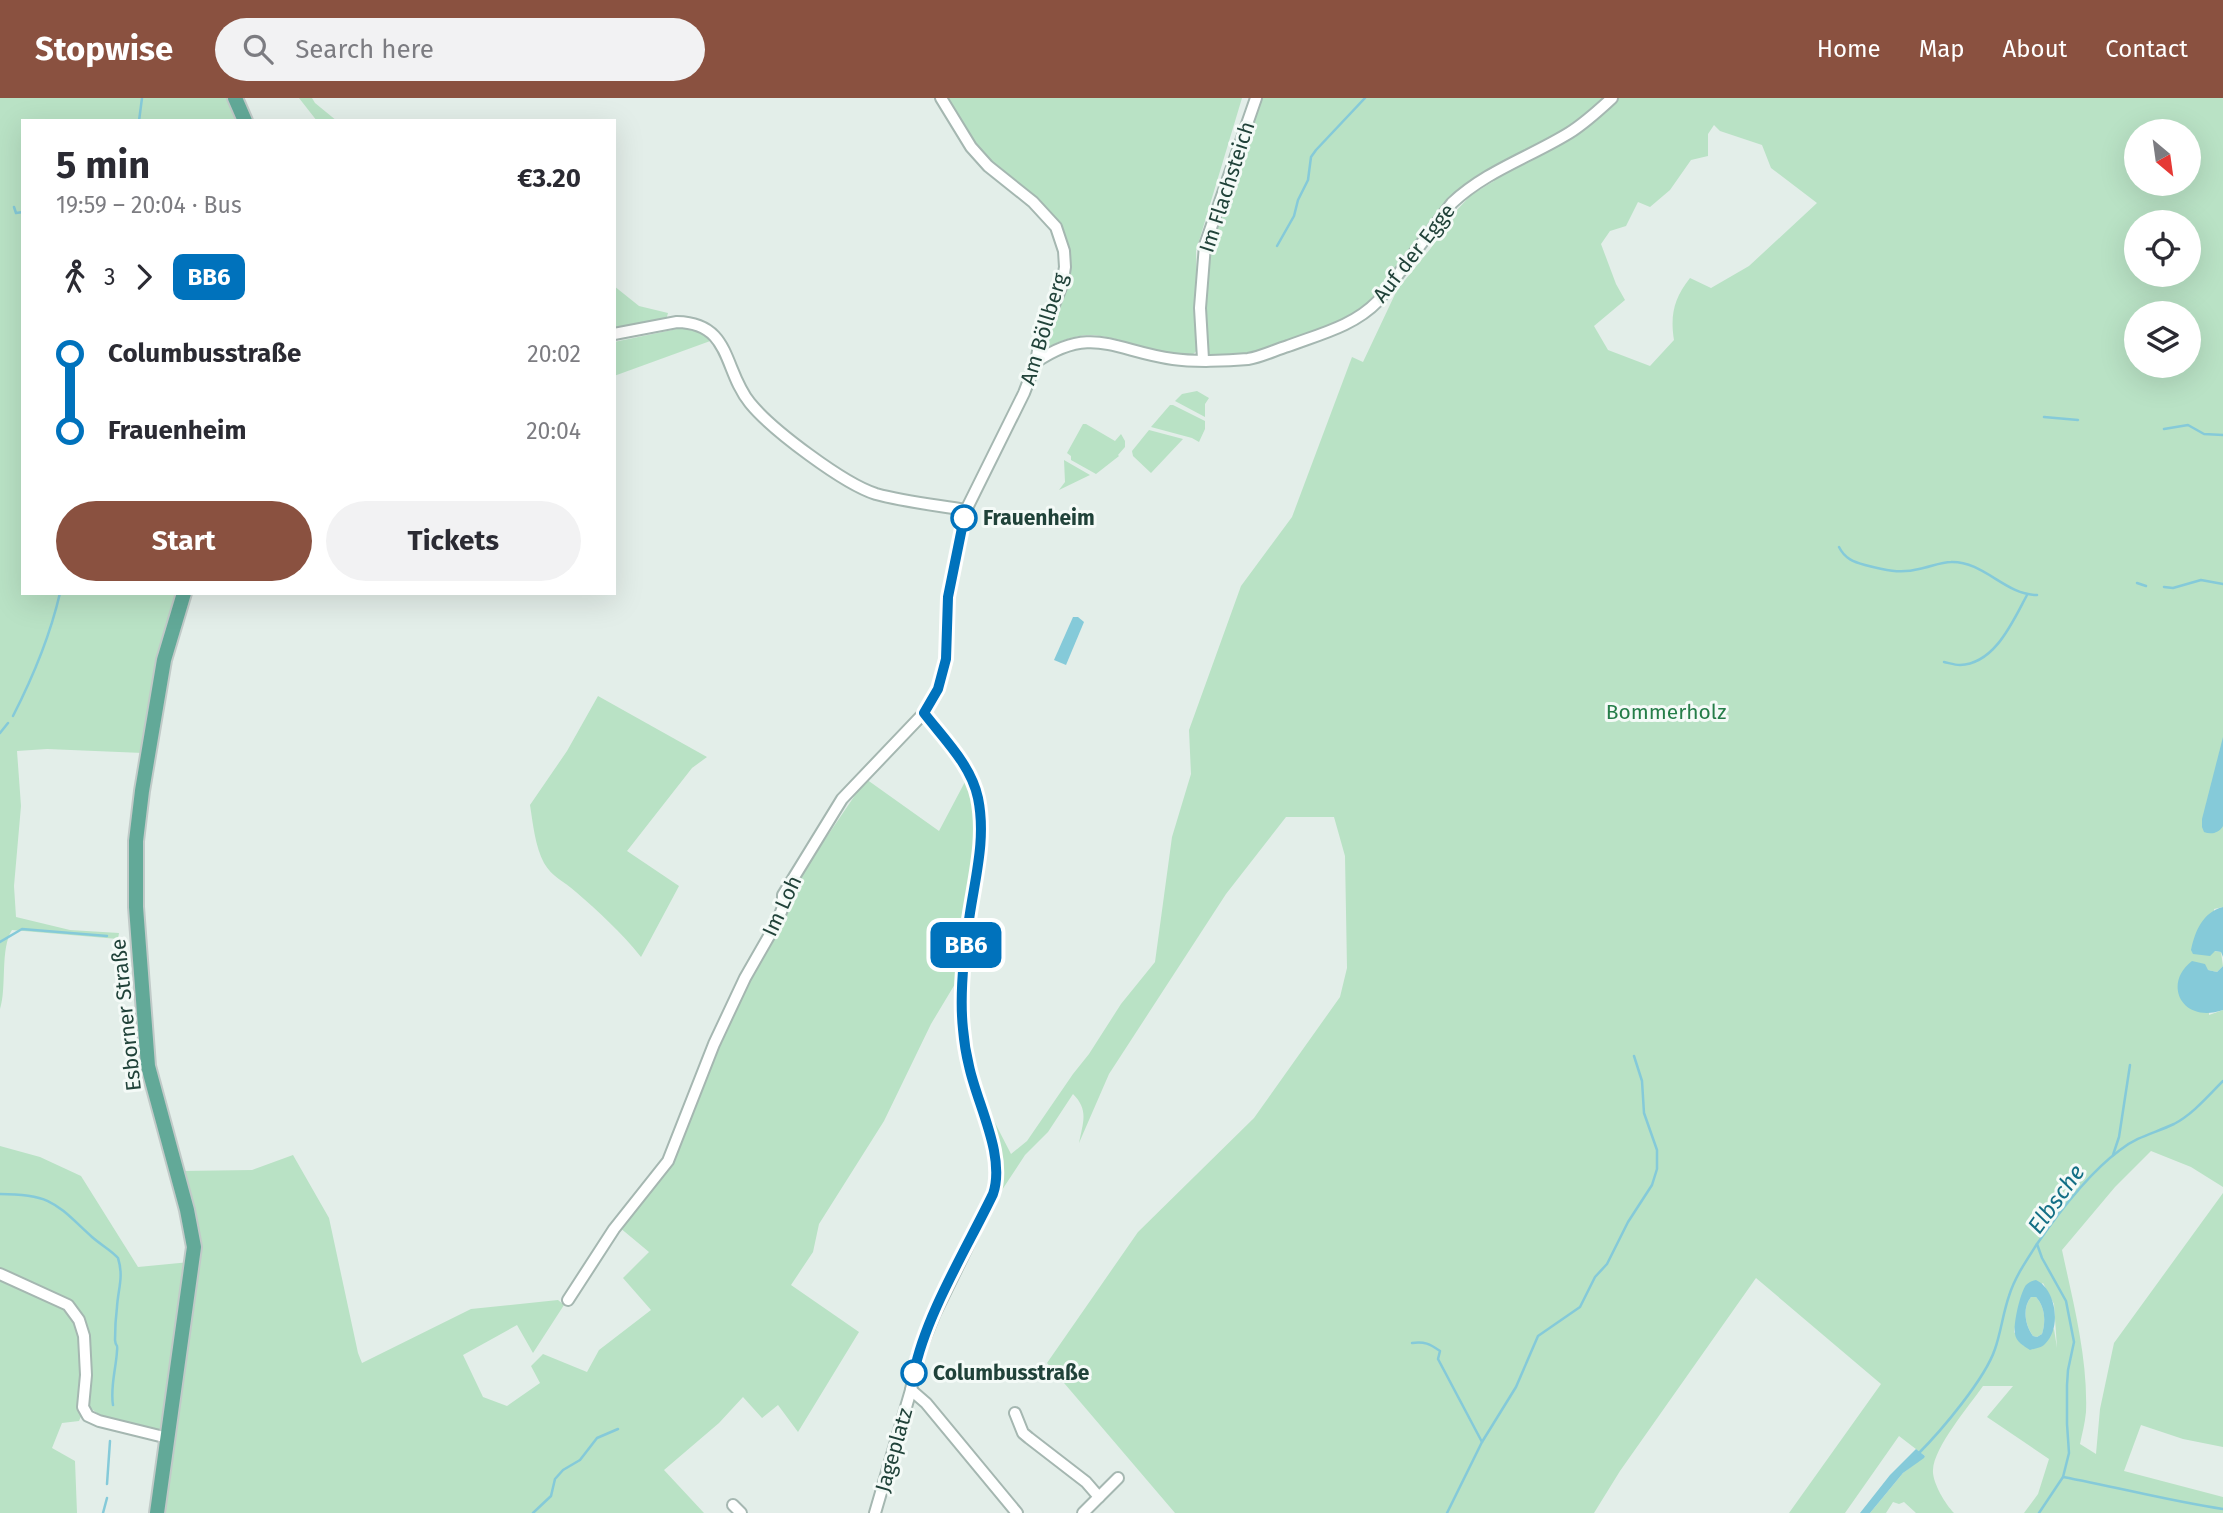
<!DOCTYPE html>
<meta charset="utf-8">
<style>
:root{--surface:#fff;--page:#f2f2f3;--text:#2b2b33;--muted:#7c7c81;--accent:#8a5140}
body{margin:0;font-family:"Fira Sans",sans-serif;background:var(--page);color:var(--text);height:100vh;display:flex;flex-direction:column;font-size:26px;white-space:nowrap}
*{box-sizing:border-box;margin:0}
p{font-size:23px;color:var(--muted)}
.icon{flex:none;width:38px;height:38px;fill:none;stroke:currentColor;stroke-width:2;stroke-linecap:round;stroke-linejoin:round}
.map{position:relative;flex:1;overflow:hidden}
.details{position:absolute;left:21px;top:21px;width:595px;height:476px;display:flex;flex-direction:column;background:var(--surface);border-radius:0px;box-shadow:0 7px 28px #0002}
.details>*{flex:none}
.badge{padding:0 14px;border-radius:10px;font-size:24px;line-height:46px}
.needle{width:46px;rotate:151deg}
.controls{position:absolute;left:2124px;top:21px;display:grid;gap:14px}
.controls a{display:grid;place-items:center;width:77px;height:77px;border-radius:50%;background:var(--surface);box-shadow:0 7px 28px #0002;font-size:35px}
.map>.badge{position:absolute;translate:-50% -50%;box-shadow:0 0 0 4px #fff}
.legs{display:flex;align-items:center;gap:10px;height:77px;padding:0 35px;font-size:23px}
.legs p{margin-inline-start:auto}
.headline{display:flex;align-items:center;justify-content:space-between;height:119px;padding:0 35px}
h1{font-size:38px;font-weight:700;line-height:52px}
.primary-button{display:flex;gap:14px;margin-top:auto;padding:14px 35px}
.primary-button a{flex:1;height:80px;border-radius:42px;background:var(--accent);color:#fff;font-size:28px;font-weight:700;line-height:80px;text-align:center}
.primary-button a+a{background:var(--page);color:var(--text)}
ul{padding:0 35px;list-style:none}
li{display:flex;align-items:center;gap:24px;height:77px;font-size:26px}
li i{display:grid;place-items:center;width:10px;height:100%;margin:0 9px;background:currentColor}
li i::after{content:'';width:18px;height:18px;margin:-9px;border:5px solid;border-radius:50%;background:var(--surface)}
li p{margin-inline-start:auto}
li:first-child i{background:linear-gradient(#0000 50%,currentColor 0)}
li:last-child i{background:linear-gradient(currentColor 50%,#0000 0)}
header{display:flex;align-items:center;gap:42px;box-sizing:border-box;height:98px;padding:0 35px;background:var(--accent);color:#fff}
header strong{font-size:33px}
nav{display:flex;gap:38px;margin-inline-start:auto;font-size:24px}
.search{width:490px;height:63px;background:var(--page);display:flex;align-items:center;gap:18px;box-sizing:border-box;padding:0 24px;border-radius:38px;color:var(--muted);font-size:26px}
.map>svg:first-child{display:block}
.green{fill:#b9e2c5;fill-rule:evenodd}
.water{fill:#85cad9;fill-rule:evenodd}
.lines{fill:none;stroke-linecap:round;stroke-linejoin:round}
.stream{stroke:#85cad9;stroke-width:2.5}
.minor-casing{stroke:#a5b7b1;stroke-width:14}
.major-casing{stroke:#c1cac8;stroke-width:18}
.minor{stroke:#fff;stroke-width:10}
.major{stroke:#62a998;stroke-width:14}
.line-1-casing{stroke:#fff;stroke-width:16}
.line-1{stroke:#0072bc;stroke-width:10}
.stop-1-dot{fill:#fff;stroke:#0072bc;stroke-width:3.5}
.labels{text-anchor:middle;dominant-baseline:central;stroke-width:6;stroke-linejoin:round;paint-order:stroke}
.street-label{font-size:21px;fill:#204239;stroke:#f4faf7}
.stop-label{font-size:21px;font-weight:bold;fill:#204239;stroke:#f4faf7;text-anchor:start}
.park-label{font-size:21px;fill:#257d49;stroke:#f4faf7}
.water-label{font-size:23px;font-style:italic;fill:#136f85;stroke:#f4faf7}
</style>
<header>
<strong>Stopwise</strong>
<div class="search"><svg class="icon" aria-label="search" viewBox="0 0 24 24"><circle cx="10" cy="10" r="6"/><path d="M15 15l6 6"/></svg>Search here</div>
<nav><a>Home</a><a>Map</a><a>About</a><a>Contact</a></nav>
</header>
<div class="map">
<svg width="2223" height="1415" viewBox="0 0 2223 1415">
<rect width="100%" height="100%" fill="#e3eee9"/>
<g class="green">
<path d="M 0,0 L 230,0 L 239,23 L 23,23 L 23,495 L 179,495 L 143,655 L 47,651 L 17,653 L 21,708 L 14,788 L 16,819 L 70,832 L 119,835 L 118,841 L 12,832 C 0,850 7,890 0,911 Z"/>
<path d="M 299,0 L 312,0 L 315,5 L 337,23 L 317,23 Z"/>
<path d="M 944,0 L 1242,0 L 1196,153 L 1199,250 C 1195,255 1192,258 1185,258 C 1152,258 1121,237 1088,237 C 1074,238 1059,243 1046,250 L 1045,242 L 1065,191 L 1058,128 L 973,48 Z"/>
<path d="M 1261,0 L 2223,0 L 2223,809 L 2214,811 L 2214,853 L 2221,854 L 2223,868 L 2217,874 L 2208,872 L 2209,917 L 2223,912 L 2223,1089 L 2191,1069 L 2151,1053 L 2115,1089 L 2062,1152 C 2073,1204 2088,1260 2086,1314 C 2085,1325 2082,1336 2080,1346 L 2096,1356 L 2100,1311 L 2114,1245 L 2223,1095 L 2223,1349 L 2183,1341 L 2141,1327 L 2124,1373 L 2223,1399 L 2223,1415 L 2024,1415 L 2038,1396 L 2049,1361 L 1987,1319 L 2013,1288 L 1983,1288 C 1969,1308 1934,1349 1933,1372 C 1932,1384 1945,1406 1954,1415 L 1916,1415 L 1904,1404 L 1899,1406 L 1893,1404 L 1886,1415 L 1870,1415 L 1903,1375 L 1925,1358 L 1899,1338 L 1845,1415 L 1789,1415 L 1881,1286 L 1756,1180 L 1620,1373 L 1594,1415 L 1175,1415 L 1047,1265 L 1138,1134 L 1254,1020 L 1340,899 L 1347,870 L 1345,758 L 1334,719 L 1286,719 L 1226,796 L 1109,976 L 1079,1045 C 1083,1024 1089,1012 1073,996 L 1048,1034 L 1025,1057 L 1000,1095 L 999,1068 L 977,976 L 993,1021 L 1011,1056 L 1027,1043 L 1073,976 L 1089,956 L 1121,906 L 1155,864 L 1172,739 L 1191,676 L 1189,632 L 1241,488 L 1292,419 L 1352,259 L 1363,264 L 1397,192 L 1431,150 L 1456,113 L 1471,97 L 1494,83 L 1486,72 L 1456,96 L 1372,201 L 1339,226 L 1248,258 L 1206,259 L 1204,205 L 1208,160 L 1214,125 ZM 1714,27 L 1720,33 L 1762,47 L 1771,70 L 1817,105 L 1749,168 L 1711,190 L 1690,180 C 1674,200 1670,217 1674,242 L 1650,268 L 1608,252 L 1594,228 L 1625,202 L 1616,186 L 1601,146 L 1610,133 L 1626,128 L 1638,104 L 1650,109 L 1670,92 L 1691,62 L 1708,58 L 1708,36 ZM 2137,33 L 2189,33 L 2189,86 L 2137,86 ZM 2137,124 L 2189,124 L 2189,177 L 2137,177 ZM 2137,215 L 2189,215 L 2189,268 L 2137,268 ZM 2043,1185 L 2054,1206 L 2057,1250 L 2054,1231 L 2024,1248 L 2014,1234 L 2020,1203 Z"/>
<path d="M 614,188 L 639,208 L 668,215 L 666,222 L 614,232 Z"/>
<path d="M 680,227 L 695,230 L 713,242 L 614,278 L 614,244 L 677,231 Z"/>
<path d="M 1197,293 L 1209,300 L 1205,306 L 1205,319 L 1175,303 L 1182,296 Z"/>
<path d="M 1170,307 L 1173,307 L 1205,323 L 1205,331 L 1199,344 L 1192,340 L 1151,329 Z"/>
<path d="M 1083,326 L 1086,326 L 1115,343 L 1121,336 L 1125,343 L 1125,349 L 1118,357 L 1119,358 L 1096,376 L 1071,362 L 1071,358 L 1067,355 Z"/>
<path d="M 1149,332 L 1183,341 L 1151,375 L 1133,358 L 1132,353 Z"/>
<path d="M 1064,362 L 1090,377 L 1059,392 L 1065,384 Z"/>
<path d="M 598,598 L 707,659 L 692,670 L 627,753 L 679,788 L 641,859 C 621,834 599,814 576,794 C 564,783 552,779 544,765 C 535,748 533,726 530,707 L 567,653 Z"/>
<path d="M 967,680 L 975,703 L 978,725 L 958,881 L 931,926 L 884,1023 L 819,1126 L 813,1154 L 791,1187 L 859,1234 L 798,1334 L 778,1307 L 762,1320 L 743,1299 L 719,1325 L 664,1372 L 704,1415 L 162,1415 L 173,1356 L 198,1162 L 181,1073 L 252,1072 L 293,1057 L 329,1120 L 358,1255 L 362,1265 L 471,1211 L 558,1202 L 564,1207 L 533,1255 L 517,1227 L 463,1257 L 483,1299 L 507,1308 L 540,1285 L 531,1268 L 543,1256 L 587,1274 L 599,1252 L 651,1212 L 623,1180 L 649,1154 L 619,1129 L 648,1096 L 717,945 L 790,793 L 866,681 L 939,733 Z"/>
<path d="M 0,1048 L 40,1059 L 81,1078 L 138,1169 L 190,1164 L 165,1337 L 111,1325 L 86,1307 L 79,1323 L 62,1325 L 52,1350 L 75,1363 L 77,1415 L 0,1415 Z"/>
<path d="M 2031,1199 L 2036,1199 C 2045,1209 2046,1223 2042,1236 L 2037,1239 L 2033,1238 C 2025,1227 2022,1210 2031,1199 Z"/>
</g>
<g class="water">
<path d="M 1073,519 L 1078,519 L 1084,524 L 1066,567 L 1054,562 Z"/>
<path d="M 2223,639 L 2223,728 C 2219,735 2211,737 2204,734 L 2202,729 L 2202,721 Z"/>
<path d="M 2223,809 L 2223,859 L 2221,854 L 2215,853 L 2210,858 L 2193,856 L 2191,852 C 2195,833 2203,814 2223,809 Z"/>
<path d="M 2192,863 L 2205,866 L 2208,872 L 2217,874 L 2223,868 L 2223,912 C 2182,926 2162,886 2192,863 Z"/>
<path d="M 2036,1182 C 2056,1191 2062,1230 2045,1246 C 2041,1250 2036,1250 2030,1252 C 2024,1248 2016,1244 2015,1236 C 2013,1227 2020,1195 2026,1187 C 2029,1184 2031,1183 2036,1182 ZM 2031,1199 L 2036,1199 C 2045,1209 2046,1223 2042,1236 L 2037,1239 L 2033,1238 C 2025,1227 2022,1210 2031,1199 Z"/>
<path d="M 1916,1351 L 1925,1358 L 1924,1360 L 1903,1375 L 1870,1415 L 1860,1415 L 1890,1377 Z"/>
</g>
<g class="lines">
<g class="stream">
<path d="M 139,23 L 142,0"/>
<path d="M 14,109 L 16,115 L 23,114"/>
<path d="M 1277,148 L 1294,118 L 1298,102 L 1308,82 L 1311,59 L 1316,52 L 1365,0"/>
<path d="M 2044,319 L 2078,322"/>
<path d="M 2164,331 L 2188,327 L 2204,336 L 2223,337"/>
<path d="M 1839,449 C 1845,461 1854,464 1865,467 C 1884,472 1900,476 1919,471 C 1930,469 1941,464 1951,464 C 1984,463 2005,497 2037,497"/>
<path d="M 2137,485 L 2146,488"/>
<path d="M 2164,489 L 2173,490 L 2201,482 L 2223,486"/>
<path d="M 1944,564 C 1949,565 1955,567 1960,567 C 1995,566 2013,523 2027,497"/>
<path d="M 13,618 C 33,579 50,538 60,495"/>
<path d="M 0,635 L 8,625"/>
<path d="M 0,844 L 22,831 L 107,838"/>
<path d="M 2113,1057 L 2119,1039 L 2130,967"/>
<path d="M 0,1096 C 52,1096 56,1106 92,1139 C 101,1147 111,1152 118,1160 C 124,1179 118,1191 117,1209 C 116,1217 115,1234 115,1242 C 116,1251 118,1244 117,1253 C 116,1271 110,1289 113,1307"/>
<path d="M 1412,1245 C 1424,1243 1430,1246 1440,1253 L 1438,1261 L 1482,1344"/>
<path d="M 1918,1356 C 1941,1333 1985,1281 1995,1251 C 2001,1234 2003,1215 2009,1198 C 2015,1179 2026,1163 2037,1146"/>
<path d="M 2063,1379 C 2117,1389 2169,1403 2223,1411"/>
<path d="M 107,1386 L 110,1343"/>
<path d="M 103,1415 L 107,1400"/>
<path d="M 533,1415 L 551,1398 L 555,1381 L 563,1372 L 580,1362 L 597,1340 L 618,1331"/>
<path d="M 1447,1415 L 1482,1344 L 1516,1289 L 1538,1238 L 1580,1209 L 1595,1179 L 1607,1166 L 1628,1124 L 1652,1087 L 1657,1071 L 1657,1052 L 1644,1015 L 1642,983 L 1634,958"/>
<path d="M 2039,1415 L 2063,1379 L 2069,1355 L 2067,1326 L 2067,1287 L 2068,1272 L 2074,1244 L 2066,1203 L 2042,1160 L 2037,1146 C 2059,1114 2089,1075 2120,1052 C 2138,1038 2155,1035 2174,1026 C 2193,1016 2208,998 2223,983"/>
</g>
<defs>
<g id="minor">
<path d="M 614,236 L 677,224 C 732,225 723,272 750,305 C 772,332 844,386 876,396 C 905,404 936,407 966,412"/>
<path d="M 1203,261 L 1200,210 L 1205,147 L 1256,0"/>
<path d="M 1036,264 C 1092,226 1115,253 1173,261 C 1193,264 1227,263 1248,261 C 1261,259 1275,252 1288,248 C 1320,236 1354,228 1378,203 L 1452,105 C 1486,73 1530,59 1569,35 C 1585,25 1598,13 1612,0"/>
<path d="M 0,1176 L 68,1207 L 79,1222 L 84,1238 L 86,1277 L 83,1309 L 88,1318 L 99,1323 L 168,1340"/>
<path d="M 568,1202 L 614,1131 L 668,1063 L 714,946 L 745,880 L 777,824 L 783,809 L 783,797 L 842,701 L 924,615 L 938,591 L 946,561 L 948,499 L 966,412 L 1024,295 L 1036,264 L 1040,242 L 1062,187 L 1065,169 L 1064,153 L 1056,129 L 1033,104 L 988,68 L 971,49 L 941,0"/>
<path d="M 911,1292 L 926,1305 L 1017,1415"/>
<path d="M 1015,1315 L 1023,1335 L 1029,1340 L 1086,1384 L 1099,1399"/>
<path d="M 733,1407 L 741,1415"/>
<path d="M 875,1415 L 911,1292 L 917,1259 L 934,1217 L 993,1096 C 1006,1058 977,1006 969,968 C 966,956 964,944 963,931 C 959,894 964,853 970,815 C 976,776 986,739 978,700 C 971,667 944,641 924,615"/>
<path d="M 1083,1415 L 1118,1380"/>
</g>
<g id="major">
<path d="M 235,0 L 245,23"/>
<path d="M 157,1415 L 194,1149 L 187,1112 L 148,968 L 136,809 L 136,743 L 142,693 L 164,562 L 184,495"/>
</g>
</defs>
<use href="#minor" class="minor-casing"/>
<use href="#major" class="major-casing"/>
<use href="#minor" class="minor"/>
<use href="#major" class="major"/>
</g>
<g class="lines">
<defs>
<path id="line-1" d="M 914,1275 C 925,1218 967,1150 993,1096 C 1006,1058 977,1006 969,968 C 966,956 964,943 963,931 C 959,894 964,853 970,815 C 976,776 986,739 978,700 C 971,667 944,641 924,615 L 938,591 L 946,561 L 948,499 L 964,420"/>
</defs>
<use href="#line-1" class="line-1-casing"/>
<use href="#line-1" class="line-1"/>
</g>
<g class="stop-1-dot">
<circle cx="964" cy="420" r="12"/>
<circle cx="914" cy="1275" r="12"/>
</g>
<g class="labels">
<g class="street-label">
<text transform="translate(1227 89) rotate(-72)">Im Flachsteich</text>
<text transform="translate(1414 155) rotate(-52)">Auf der Egge</text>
<text transform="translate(1044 231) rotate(-73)">Am Böllberg</text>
<text transform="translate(782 808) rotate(-65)">Im Loh</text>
<text transform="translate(126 917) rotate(-96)">Esborner Straße</text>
<text transform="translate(894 1352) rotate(-74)">Jageplatz</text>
</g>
<g class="stop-label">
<text x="983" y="420">Frauenheim</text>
<text x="933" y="1275">Columbusstraße</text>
</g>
<g class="park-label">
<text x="1666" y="614">Bommerholz</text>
</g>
<g class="water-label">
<text transform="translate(2056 1101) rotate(-54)">Elbsche</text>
</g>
</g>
</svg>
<div class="controls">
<a><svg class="needle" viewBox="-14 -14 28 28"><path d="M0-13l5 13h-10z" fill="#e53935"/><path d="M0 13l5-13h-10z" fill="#7c7c81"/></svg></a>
<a><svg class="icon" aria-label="locate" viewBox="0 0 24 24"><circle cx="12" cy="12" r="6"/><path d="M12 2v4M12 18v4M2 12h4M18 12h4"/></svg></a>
<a><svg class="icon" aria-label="layers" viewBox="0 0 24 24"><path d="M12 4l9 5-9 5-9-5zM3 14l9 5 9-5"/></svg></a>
</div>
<b class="badge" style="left:966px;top:847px;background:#0072bc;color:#fff">BB6</b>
<section class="details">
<div class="headline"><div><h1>5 min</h1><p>19:59 – 20:04 · Bus</p></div><b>€3.20</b></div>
<div class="legs"><svg class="icon" aria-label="walk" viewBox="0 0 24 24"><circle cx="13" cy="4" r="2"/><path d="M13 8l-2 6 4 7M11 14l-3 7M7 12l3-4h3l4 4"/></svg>3<svg class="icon" aria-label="forward" viewBox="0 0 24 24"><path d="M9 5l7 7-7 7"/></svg><b class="badge" style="background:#0072bc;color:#fff">BB6</b></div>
<ul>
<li><i style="color:#0072bc"></i><b>Columbusstraße</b><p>20:02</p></li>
<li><i style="color:#0072bc"></i><b>Frauenheim</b><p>20:04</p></li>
</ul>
<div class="primary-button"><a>Start</a><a>Tickets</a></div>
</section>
</div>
